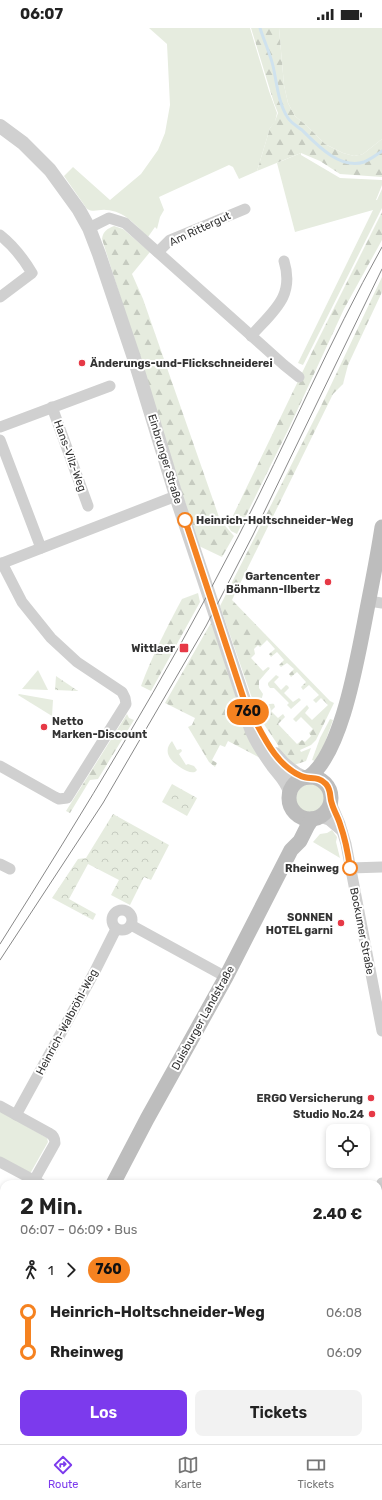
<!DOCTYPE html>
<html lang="de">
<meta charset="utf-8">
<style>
:root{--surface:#fff;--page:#f2f2f2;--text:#222;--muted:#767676;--line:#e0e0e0;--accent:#7c3aed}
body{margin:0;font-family:Rubik,sans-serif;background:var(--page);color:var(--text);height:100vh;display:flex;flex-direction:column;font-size:15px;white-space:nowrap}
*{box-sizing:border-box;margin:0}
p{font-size:13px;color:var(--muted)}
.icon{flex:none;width:22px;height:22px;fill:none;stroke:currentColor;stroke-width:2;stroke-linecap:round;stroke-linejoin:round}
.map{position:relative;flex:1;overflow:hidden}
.panel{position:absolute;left:0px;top:1152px;width:382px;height:264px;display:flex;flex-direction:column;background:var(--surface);border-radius:12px 12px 0 0;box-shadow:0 2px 6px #0003}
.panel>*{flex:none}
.badge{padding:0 8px;border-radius:13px;font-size:14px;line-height:26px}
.tools{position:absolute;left:326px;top:1096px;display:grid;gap:8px}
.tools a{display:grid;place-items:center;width:44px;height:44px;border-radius:8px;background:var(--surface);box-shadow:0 2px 6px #0003;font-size:20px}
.map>.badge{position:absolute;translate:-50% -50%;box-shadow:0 0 0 2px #fff}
.legs{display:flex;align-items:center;gap:6px;height:44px;padding:0 20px;font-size:13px}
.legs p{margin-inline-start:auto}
.headline{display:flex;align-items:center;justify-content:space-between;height:68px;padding:0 20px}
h1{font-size:22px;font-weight:600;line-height:30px}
.action{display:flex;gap:8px;margin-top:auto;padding:8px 20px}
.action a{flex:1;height:46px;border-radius:8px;background:var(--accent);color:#fff;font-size:16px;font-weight:600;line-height:46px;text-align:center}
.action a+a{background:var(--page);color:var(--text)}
ul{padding:0 20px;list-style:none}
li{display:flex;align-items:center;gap:14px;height:40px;font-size:15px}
li i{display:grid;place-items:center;width:6px;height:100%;margin:0 5px;background:currentColor}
li i::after{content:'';width:10px;height:10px;margin:-5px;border:3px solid;border-radius:50%;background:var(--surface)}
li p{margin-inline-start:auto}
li:first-child i{background:linear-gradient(#0000 50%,currentColor 0)}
li:last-child i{background:linear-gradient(currentColor 50%,#0000 0)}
.status{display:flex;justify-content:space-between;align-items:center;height:28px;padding:0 20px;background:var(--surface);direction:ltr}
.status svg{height:11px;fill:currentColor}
.dock{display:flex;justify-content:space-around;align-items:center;height:56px;border-top:1px solid var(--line);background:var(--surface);font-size:11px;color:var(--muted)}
.dock a{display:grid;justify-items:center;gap:2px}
.dock .active{color:var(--accent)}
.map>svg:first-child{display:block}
.green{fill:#e6ecdf}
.forest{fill:url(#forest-firs)}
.park{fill:url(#park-crowns)}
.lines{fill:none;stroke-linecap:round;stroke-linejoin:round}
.stream{stroke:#cfe2ee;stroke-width:3}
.minor{stroke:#d0d0d0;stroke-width:11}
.tertiary{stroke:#d0d0d0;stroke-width:14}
.secondary{stroke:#bdbdbd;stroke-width:15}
.tram{stroke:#888;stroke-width:1}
.line-1-casing{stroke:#fff;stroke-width:9}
.line-1{stroke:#f58220;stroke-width:6}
.poi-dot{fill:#e63946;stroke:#fff;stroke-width:1.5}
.stop-1-dot{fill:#fff;stroke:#f58220;stroke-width:2}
.labels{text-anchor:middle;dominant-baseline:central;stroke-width:4;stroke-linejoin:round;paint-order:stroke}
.street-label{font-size:11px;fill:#333;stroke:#fff}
.poi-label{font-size:11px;font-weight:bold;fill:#333;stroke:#fff;text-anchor:end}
.stop-label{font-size:11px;font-weight:bold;fill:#333;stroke:#fff;text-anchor:start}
</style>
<div class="status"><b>06:07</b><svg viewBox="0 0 49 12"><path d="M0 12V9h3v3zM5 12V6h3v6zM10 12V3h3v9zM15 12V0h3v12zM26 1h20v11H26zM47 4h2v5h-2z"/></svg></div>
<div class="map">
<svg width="382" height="1416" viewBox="0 0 382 1416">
<defs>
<pattern id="forest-firs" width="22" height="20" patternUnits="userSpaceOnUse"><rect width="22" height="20" fill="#e6ecdf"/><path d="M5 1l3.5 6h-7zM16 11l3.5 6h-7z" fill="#c6cbc0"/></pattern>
<pattern id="park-crowns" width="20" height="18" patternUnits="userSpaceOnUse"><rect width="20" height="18" fill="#e6ecdf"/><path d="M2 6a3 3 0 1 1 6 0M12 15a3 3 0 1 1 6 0" fill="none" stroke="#c6cbc0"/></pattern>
</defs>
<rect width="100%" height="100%" fill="#fff"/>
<g class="green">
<path d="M 149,0 L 250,0 L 269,63 L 277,85 L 275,94 L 270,100 L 257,143 L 239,151 L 233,139 L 229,137 L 159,169 L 164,182 L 160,189 L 157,201 L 155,199 L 148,209 C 135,197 125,183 106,182 C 99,181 94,185 87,181 L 64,148 L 73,139 L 110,172 L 141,146 L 158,122 L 165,105 L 170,77 L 167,16 Z"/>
<path d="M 279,0 L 382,0 L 382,111 L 363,126 L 354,128 L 343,125 L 325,116 L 308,99 L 295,88 L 288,75 L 284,57 Z"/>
<path d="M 301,125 L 301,127 L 340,150 L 382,152 L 382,157 L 376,172 L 377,172 L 382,161 L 382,180 L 303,337 L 298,335 L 373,182 L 295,204 L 277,135 Z"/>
<path d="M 38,642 L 48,662 L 22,661 Z"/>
<path d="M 276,647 L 279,649 L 274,654 L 281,662 L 286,657 L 288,658 L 289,660 L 284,665 L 293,674 L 299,670 L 301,672 L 291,681 L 287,677 L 289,675 L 274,660 L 270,660 L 268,657 L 268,655 Z"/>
<path d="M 19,666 L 53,672 L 52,688 L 18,667 Z"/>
<path d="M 330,691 L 333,692 L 318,734 L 312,732 L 320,710 Z"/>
<path d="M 172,713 L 177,722 L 181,721 L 182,723 L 179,726 L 186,737 L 188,736 L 194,738 L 197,742 L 195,744 C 190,745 187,743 183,741 C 173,735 161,725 172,713 Z"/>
<circle cx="311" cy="771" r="15"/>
<path d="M 332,802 L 337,809 L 336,814 L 340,830 L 313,814 L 320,806 L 327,805 Z"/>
<path d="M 0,1083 L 47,1110 L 48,1114 L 31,1144 L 28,1144 L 0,1129 Z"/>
</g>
<g class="forest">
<path d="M 251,0 L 279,0 L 284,57 L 288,75 L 295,88 L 308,99 L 325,116 L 343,125 L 354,128 L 363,126 L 382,111 L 382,149 L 340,146 L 320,133 L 301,125 L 257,143 L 270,100 L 275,93 L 278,85 L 274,75 Z"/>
<path d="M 382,184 L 382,212 L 344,281 L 289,400 L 237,506 L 231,503 L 228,498 L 315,318 Z"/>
<path d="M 114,198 L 123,201 L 150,224 L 132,246 L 143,271 L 220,492 L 234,508 L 222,529 L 199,518 L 102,211 C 103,203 107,201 114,198 Z"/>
<path d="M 382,249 L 382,264 L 348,337 L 343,356 L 333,366 L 232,572 L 330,673 L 334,675 L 316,712 L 311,717 L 300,722 L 301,724 L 311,720 L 306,733 L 291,738 L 279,724 L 278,717 L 255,683 C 261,680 267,675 274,676 L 275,679 L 271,683 L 278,690 L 283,686 L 285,689 L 278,696 L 297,716 L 302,712 L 305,714 L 311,708 L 309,705 L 313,701 L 301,689 L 296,694 L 293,691 L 307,677 L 309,680 L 305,685 L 312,692 L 328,677 L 321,670 L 316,675 L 313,672 L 319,667 L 309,657 L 303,662 L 301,659 L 306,654 L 297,644 L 291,649 L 289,646 L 294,641 L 287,635 L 281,639 L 279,637 L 284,632 L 277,624 L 271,629 L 269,626 L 275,621 L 267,612 L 260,619 L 258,617 L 254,621 L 255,626 L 251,630 L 263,643 L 268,639 L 270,640 L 259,653 L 259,660 L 263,666 L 261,673 L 254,676 L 220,578 L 321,378 Z"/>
<path d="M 198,565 L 200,574 L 151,663 L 141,658 C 152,628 167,599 182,571 Z"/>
<path d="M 212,593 L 262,731 L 228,713 L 225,719 L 220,717 L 212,732 L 217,735 L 215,739 L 209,734 L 188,699 L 192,697 L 195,690 L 165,675 Z"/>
<path d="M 127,686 L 129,690 L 134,692 L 98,751 L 90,752 L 70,785 L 66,783 Z"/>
</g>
<g class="park">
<path d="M 56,648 L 78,663 L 55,662 Z"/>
<path d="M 172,756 L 197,770 L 187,788 L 162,774 Z"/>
<path d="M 113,786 L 169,817 L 151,852 L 144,849 L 130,877 L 111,867 L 119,852 L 88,836 L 69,871 L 96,886 L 93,892 L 52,870 L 78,831 L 86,830 Z"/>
</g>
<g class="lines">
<path class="stream" d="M 260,0 C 264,13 270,25 273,38 C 277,55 278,75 288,90 C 291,95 297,98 302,102 C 316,116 340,142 364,134 C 371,131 376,127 382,123"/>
<g class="minor">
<path d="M 89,200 L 109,190 L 125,195 L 284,337 L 299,349"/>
<path d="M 0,207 C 14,218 23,230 32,245 L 0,269"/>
<path d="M 158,224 L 170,212 L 245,181"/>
<path d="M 251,308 C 273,283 295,269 284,233"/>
<path d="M 52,379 L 88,478"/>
<path d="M 0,399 L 110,358"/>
<path d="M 0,412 L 41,520"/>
<path d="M 0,536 L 176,468"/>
<path d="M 369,573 L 382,575"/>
<path d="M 0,738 L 55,769 L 59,771 L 67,770 L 126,676 L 125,670 L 122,664 L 77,634 L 51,610 L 22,574 L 2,535"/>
<path d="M 331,775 L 340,796 L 346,816 L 382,1003"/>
<path d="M 320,789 L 329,792 L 342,803"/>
<path d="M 0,836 L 10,841"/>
<path d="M 350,840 L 382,839"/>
<circle cx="122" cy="892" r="10"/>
<path d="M 131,897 L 226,949"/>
<path d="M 0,1078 L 49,1105 C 53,1107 55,1110 55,1115 L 32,1156"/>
<path d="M 16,1087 L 95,943 L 116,901"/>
<path d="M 0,1134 L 41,1156"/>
<path d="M 378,1172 L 382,1155"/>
<path d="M 0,1215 L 4,1208"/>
<path d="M 378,1242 L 382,1242"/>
<path d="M 378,1368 L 382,1365"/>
<path d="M 56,1416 L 58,1412"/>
<path d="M 325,1416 L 325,1412"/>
</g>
<g class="tertiary">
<path d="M 0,98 L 23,115 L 50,142 L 79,182 L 89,200 L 99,226 L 134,330 L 178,474 L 248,684 C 246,700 264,725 273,738 C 280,747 287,753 290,764"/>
<path d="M 275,726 C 283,736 292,745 305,750"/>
</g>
<g class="secondary">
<circle cx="310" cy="770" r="21"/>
<path d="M 309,749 C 341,725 356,637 364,597 C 370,565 377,532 382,499"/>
<path d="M 113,1156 L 147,1091 L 226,949 L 291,822 L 300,813 L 308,797 L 312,791"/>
<path d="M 0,1364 L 4,1356"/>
</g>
<g class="tram">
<path d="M 0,916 C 84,783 166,649 238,509 C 287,413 329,314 382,219"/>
<path d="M 0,932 L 103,775 L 206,598 L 253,507 L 382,241"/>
</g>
</g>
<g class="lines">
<defs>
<path id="line-1" d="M 185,492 L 248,684 L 252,687 C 264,709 276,737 301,748 C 309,752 318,747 326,756 C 332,763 329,769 332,776 C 334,783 338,789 340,796 C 345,810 348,825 350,840"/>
</defs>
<use href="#line-1" class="line-1-casing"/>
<use href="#line-1" class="line-1"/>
</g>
<g class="poi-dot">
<circle cx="82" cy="335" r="4"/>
<circle cx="328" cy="554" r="4"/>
<rect x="179" y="615" width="10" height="10" rx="2"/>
<circle cx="44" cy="699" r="4"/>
<circle cx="341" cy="895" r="4"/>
<circle cx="371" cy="1070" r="4"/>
<circle cx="372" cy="1086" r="4"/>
</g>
<g class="stop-1-dot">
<circle cx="185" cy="492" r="7"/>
<circle cx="350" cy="840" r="7"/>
</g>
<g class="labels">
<g class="street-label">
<text transform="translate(200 201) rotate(-25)">Am Rittergut</text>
<text transform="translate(70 428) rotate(70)">Hans-Vilz-Weg</text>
<text transform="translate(165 431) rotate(73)">Einbrunger Straße</text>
<text transform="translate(362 903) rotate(79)">Bockumer Straße</text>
<text transform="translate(203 990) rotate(-61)">Duisburger Landstraße</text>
<text transform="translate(67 994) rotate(-62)">Heinrich-Walbröhl-Weg</text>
</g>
<g class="poi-label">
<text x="90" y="335" text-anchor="start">Änderungs-und-Flickschneiderei</text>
<text x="320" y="548">Gartencenter<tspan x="320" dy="13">Böhmann-Ilbertz</tspan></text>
<text x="175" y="620">Wittlaer</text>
<text x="52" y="693" text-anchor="start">Netto<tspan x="52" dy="13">Marken-Discount</tspan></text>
<text x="333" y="889">SONNEN<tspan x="333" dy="13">HOTEL garni</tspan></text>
<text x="363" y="1070">ERGO Versicherung</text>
<text x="364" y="1086">Studio No.24</text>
</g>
<g class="stop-label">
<text x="196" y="492">Heinrich-Holtschneider-Weg</text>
<text x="339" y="840" text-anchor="end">Rheinweg</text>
</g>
</g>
</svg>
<div class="tools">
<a><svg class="icon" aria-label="locate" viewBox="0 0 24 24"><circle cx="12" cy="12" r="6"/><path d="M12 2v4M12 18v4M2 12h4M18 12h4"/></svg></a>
</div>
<b class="badge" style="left:248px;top:684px;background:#f58220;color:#111">760</b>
<section class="panel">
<div class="headline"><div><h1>2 Min.</h1><p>06:07 – 06:09 · Bus</p></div><b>2.40 €</b></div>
<div class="legs"><svg class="icon" aria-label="walk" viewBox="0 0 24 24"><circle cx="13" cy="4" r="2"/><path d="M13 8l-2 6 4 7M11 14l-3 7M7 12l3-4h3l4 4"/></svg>1<svg class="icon" aria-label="forward" viewBox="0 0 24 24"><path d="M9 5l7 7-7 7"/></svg><b class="badge" style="background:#f58220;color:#111">760</b></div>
<ul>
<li><i style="color:#f58220"></i><b>Heinrich-Holtschneider-Weg</b><p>06:08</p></li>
<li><i style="color:#f58220"></i><b>Rheinweg</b><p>06:09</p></li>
</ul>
<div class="action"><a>Los</a><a>Tickets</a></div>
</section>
</div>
<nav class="dock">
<a class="active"><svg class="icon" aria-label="directions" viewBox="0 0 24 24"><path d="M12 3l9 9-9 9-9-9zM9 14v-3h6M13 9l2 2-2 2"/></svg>Route</a>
<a><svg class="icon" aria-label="map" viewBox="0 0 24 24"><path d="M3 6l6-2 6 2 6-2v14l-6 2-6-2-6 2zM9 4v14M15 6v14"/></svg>Karte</a>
<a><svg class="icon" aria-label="tickets" viewBox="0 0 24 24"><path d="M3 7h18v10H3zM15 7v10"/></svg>Tickets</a>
</nav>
